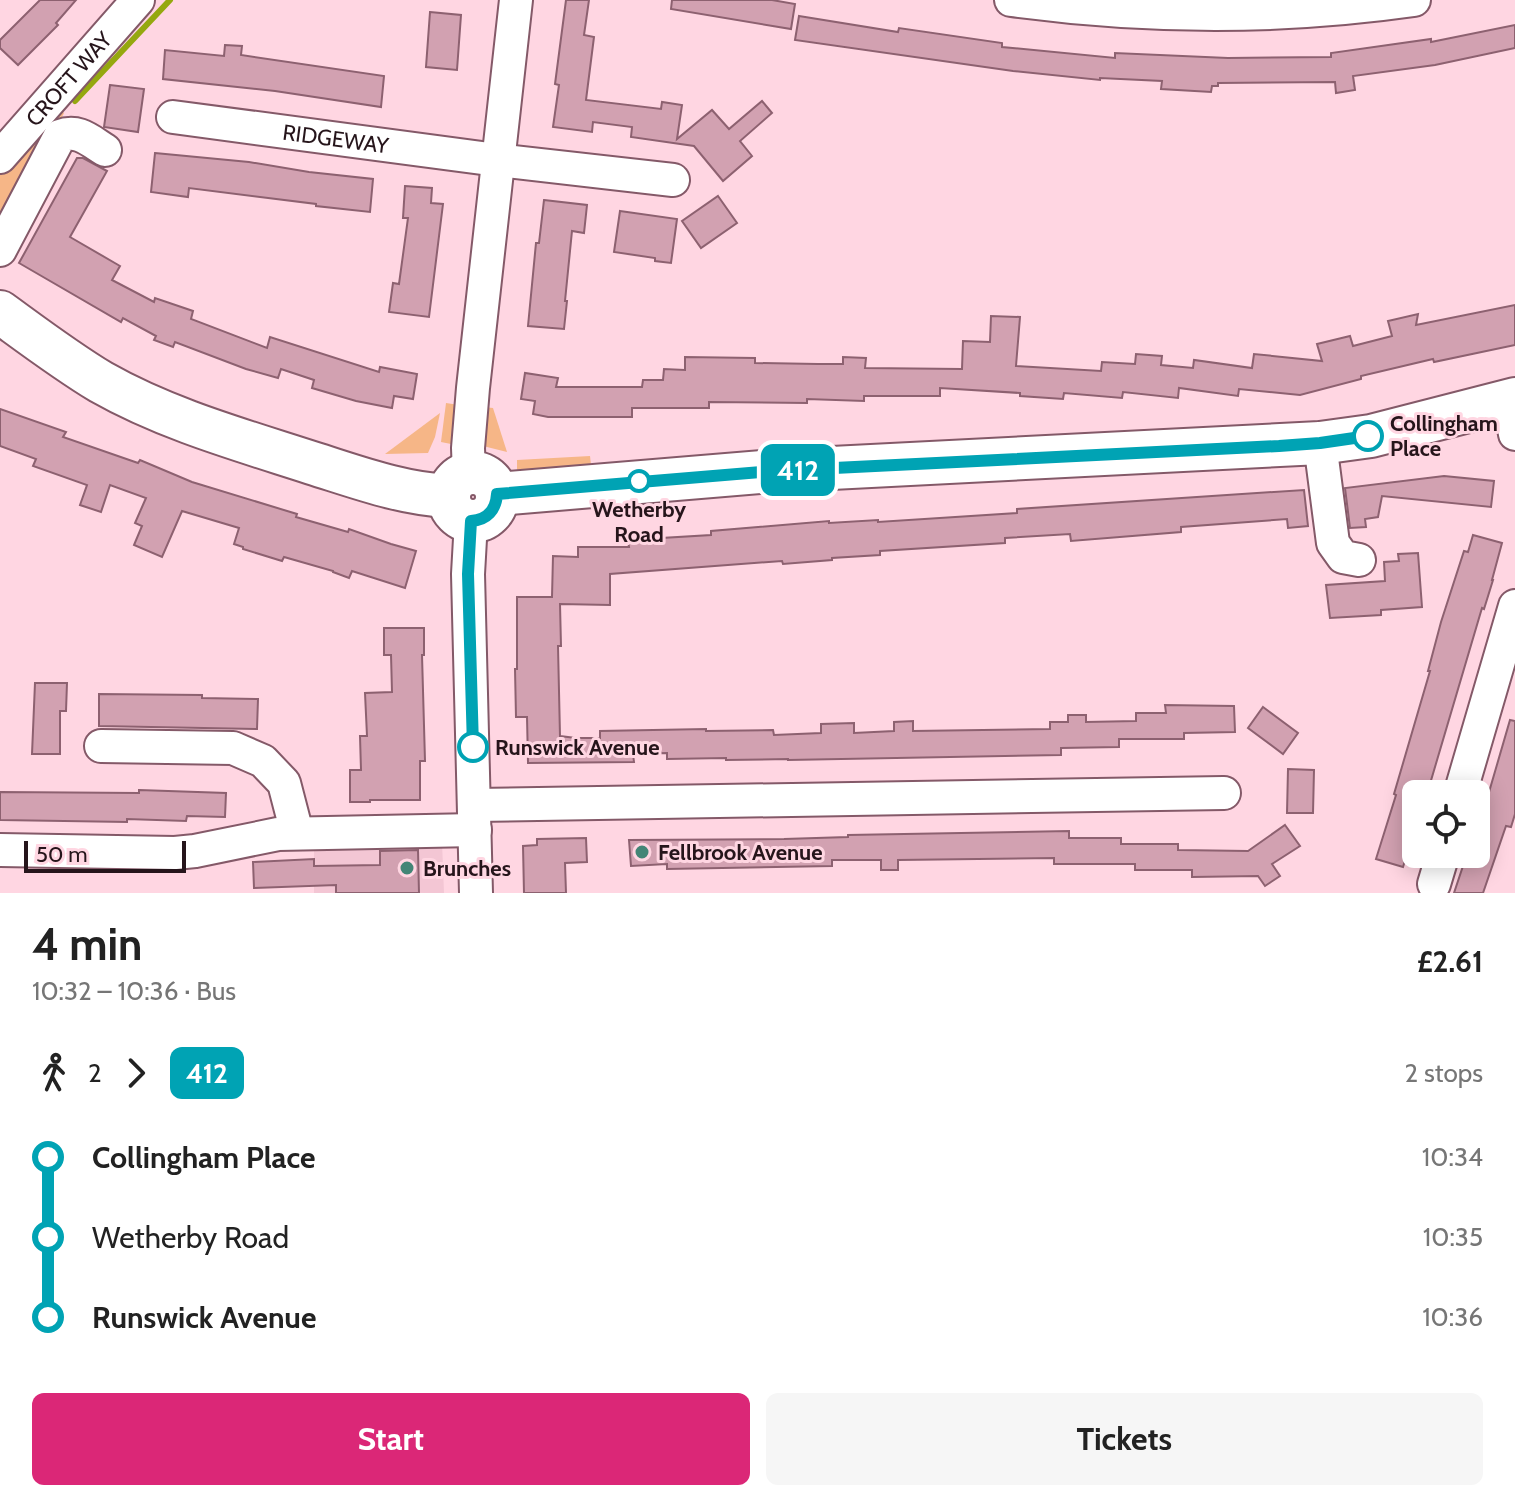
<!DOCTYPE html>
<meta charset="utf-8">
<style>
:root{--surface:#fff;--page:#f6f6f6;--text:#222;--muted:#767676;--accent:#db2777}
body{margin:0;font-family:Cabin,sans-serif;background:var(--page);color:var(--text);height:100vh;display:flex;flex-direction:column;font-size:30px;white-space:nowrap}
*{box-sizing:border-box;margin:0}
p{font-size:26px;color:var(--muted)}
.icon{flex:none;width:44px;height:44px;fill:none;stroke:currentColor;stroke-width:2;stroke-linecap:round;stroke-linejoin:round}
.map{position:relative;height:893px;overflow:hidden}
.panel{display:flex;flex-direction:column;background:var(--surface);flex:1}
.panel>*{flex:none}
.badge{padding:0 16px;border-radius:12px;font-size:28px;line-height:52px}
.controls{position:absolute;left:1402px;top:780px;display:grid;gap:16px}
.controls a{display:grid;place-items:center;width:88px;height:88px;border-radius:12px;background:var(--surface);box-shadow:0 4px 20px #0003;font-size:40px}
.scale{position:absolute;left:24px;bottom:20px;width:162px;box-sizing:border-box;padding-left:8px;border:4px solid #26151b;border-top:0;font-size:22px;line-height:28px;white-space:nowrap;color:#26151b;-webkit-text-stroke:6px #ffd6e2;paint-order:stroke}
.map>.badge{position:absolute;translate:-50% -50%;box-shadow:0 0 0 4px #fff}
.legs{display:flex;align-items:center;gap:12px;height:88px;padding:0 32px;font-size:26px}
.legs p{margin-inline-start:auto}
.overview{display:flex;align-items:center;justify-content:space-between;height:136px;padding:0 32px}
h1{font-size:44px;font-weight:800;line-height:60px}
.cta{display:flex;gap:16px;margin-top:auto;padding:16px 32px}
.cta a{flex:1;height:92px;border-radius:12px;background:var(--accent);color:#fff;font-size:32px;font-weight:800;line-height:92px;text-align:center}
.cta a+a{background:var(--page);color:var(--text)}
ul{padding:0 32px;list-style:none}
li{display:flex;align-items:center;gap:28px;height:80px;font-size:30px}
li i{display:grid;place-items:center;width:12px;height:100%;margin:0 10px;background:currentColor}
li i::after{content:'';width:20px;height:20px;margin:-10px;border:6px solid;border-radius:50%;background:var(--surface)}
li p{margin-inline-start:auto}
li:first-child i{background:linear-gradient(#0000 50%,currentColor 0)}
li:last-child i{background:linear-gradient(currentColor 50%,#0000 0)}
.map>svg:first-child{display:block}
.built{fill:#f3c6d4}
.green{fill:#f6b687}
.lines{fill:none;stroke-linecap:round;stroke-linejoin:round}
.stream{stroke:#95a80f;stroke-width:6}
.building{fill:#d2a1b1;stroke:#8d6170;stroke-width:2}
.minor-casing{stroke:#845968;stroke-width:36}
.major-casing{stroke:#845968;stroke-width:46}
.minor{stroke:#fff;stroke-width:32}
.major{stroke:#fff;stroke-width:42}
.line-1-casing{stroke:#fff;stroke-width:18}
.line-1{stroke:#00a3b4;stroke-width:12}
.stop-1-dot{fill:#fff;stroke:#00a3b4;stroke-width:4}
.poi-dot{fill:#438576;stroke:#ffd6e2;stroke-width:3}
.labels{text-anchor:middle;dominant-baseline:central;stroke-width:6;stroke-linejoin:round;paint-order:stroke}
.street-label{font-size:22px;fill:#26151b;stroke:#ffd6e2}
.stop-label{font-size:22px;font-weight:bold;fill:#26151b;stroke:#ffd6e2;text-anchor:start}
.poi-label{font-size:22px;font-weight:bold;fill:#26151b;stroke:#ffd6e2;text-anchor:start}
</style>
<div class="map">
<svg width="1515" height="893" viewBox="0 0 1515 893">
<rect width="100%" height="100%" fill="#ffd6e2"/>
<path class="built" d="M 442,842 L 444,893 L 314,893 L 314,846 Z"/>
<g class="green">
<path d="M 58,107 L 64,113 L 0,238 L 0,171 Z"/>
<path d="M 446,403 L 459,405 L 456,428 L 451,444 L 441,442 Z"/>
<path d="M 483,407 L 493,408 L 507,452 L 479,445 Z"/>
<path d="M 440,413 L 435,437 L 428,453 L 385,454 Z"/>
<path d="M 590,456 L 591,465 L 517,470 L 517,460 Z"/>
</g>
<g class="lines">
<path class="stream" d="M 75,101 L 170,0"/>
</g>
<g class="building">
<path d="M 40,0 L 76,0 L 56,23 L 58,25 L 18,65 L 0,48 L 0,40 Z"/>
<path d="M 566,0 L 589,0 L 584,35 L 594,37 L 586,100 L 661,109 L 662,102 L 682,105 L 677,139 L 712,110 L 729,129 L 762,101 L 772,113 L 740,141 L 752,156 L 723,181 L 694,146 L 631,137 L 632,127 L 593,122 L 592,132 L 553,127 L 559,85 L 555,84 Z"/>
<path d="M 672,0 L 772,0 L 795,4 L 791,29 L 671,9 Z"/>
<path d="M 430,12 L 461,15 L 457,70 L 426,67 Z"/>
<path d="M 799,16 L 898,32 L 899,28 L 1002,43 L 1002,47 L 1115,58 L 1115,53 L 1228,58 L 1331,57 L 1331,53 L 1431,39 L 1431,42 L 1515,25 L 1515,48 L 1435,65 L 1353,76 L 1355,90 L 1336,93 L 1335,82 L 1218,83 L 1218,86 L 1212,86 L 1211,92 L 1161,89 L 1162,81 L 1100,78 L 1100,80 L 1013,71 L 795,40 Z"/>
<path d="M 225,45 L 242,46 L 241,55 L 384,76 L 381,107 L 275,91 L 163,79 L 165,50 L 224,56 Z"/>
<path d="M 110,85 L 144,89 L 138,132 L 104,127 Z"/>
<path d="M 155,153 L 249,162 L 309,172 L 373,179 L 370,212 L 316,206 L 316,204 L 189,188 L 188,197 L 151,192 Z"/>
<path d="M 77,158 L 83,158 L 107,171 L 70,237 L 120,266 L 112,280 L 154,302 L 155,298 L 193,311 L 191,319 L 267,348 L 270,337 L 379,372 L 380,367 L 417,374 L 413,399 L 394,396 L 392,408 L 356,401 L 312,388 L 314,380 L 281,369 L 278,378 L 246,369 L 175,342 L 173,347 L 154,340 L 156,336 L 123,318 L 121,322 L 19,263 Z"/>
<path d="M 405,186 L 432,188 L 431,203 L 443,204 L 429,317 L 389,312 L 393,283 L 399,284 L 408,218 L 403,218 Z"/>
<path d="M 718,196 L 737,223 L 701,248 L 682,221 Z"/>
<path d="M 544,200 L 587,205 L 584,233 L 572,231 L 565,301 L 567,301 L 564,329 L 528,326 L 536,243 L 539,243 Z"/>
<path d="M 620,211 L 677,219 L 671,263 L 655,261 L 655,258 L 614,252 Z"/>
<path d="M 1515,305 L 1515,345 L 1434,362 L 1433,359 L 1361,376 L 1361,379 L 1300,395 L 1239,389 L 1238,396 L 1179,388 L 1178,398 L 1123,392 L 1122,398 L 1064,393 L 1063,399 L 1020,396 L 1020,393 L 940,388 L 940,396 L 864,396 L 864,401 L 807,399 L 807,403 L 709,402 L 709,408 L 632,408 L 632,417 L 548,417 L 533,414 L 535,401 L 521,399 L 525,373 L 558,378 L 556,387 L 642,387 L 643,380 L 663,380 L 664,369 L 685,370 L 685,357 L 755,358 L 755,363 L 818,364 L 843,364 L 843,357 L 866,358 L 865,368 L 962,369 L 963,341 L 990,342 L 991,316 L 1020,317 L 1016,366 L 1101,371 L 1102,362 L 1135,364 L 1136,354 L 1162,356 L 1161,365 L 1193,368 L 1194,360 L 1252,368 L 1254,354 L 1322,361 L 1317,344 L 1350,336 L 1353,346 L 1392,336 L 1388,321 L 1418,314 L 1416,325 Z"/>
<path d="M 0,409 L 66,432 L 63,437 L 138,463 L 140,460 L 192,482 L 297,514 L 296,517 L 348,532 L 349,529 L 391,544 L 416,551 L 405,588 L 352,571 L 349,578 L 333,572 L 333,571 L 284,557 L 282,561 L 243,549 L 243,547 L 234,544 L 239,528 L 182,511 L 162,557 L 134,545 L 142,526 L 135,523 L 146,498 L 110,485 L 101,512 L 80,505 L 87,485 L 33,466 L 36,459 L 0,446 Z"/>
<path d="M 1444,476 L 1494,481 L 1491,507 L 1382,496 L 1378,517 L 1365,519 L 1366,527 L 1350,528 L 1345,488 Z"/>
<path d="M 1304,490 L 1308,526 L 1288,528 L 1287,519 L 1181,527 L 1181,532 L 1071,541 L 1070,534 L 1005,538 L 1005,543 L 880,551 L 880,555 L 832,558 L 832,560 L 783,564 L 782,561 L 610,574 L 610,605 L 560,604 L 561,646 L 558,646 L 560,736 L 576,738 L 600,738 L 600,731 L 706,729 L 706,731 L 773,730 L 774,735 L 821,733 L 821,724 L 854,723 L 854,733 L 894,731 L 894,722 L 913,721 L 913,731 L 1050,729 L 1050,722 L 1068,722 L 1068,715 L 1086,715 L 1086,722 L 1136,721 L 1136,713 L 1166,713 L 1165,705 L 1234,706 L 1235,732 L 1184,733 L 1184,739 L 1119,739 L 1119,747 L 1061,748 L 1061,755 L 788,760 L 788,759 L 726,760 L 726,758 L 667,759 L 667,753 L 633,754 L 634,762 L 528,763 L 527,717 L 516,717 L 515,669 L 517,669 L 517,597 L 552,597 L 553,556 L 578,557 L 578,547 L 629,547 L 628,540 L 711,535 L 711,531 L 829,521 L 829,523 L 878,520 L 878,522 L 1017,513 L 1017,509 Z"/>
<path d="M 1473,535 L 1502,543 L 1492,580 L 1493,580 L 1484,609 L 1482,608 L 1427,794 L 1416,794 L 1416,825 L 1403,867 L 1376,859 L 1396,795 L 1394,794 L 1430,671 L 1428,671 L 1441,622 L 1464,551 L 1468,552 Z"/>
<path d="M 1418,553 L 1422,607 L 1381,610 L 1381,615 L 1330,618 L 1326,585 L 1385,581 L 1384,562 L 1399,561 L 1398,554 Z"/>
<path d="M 384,628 L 424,628 L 424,655 L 422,655 L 425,761 L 420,761 L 420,800 L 370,800 L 370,802 L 350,802 L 350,770 L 361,770 L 360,736 L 367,736 L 365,693 L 392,692 L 391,655 L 384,655 Z"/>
<path d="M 35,683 L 67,683 L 66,711 L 60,711 L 60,754 L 32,754 Z"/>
<path d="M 99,694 L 202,695 L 202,698 L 258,699 L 257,729 L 99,726 Z"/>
<path d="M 1263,707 L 1298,733 L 1283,754 L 1248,728 Z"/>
<path d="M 1510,720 L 1515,721 L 1515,814 L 1511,827 L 1506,826 L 1483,893 L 1454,893 L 1467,854 L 1476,854 L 1476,821 L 1480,823 Z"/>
<path d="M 1288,769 L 1314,770 L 1313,813 L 1287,813 Z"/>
<path d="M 139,790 L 226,793 L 225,817 L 187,816 L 186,821 L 127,819 L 127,822 L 0,820 L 0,792 L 139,793 Z"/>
<path d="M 1285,825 L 1300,846 L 1272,864 L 1280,876 L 1265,886 L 1258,876 L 1192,877 L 1192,870 L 1135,870 L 1135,864 L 1054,864 L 1054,858 L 898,860 L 898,870 L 881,870 L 881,860 L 832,860 L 832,866 L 667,869 L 667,864 L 631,866 L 629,840 L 784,839 L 848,837 L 848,835 L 1069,831 L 1069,838 L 1121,838 L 1121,844 L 1178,844 L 1178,850 L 1248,851 Z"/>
<path d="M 586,838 L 587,862 L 565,863 L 566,893 L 524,893 L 523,846 L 537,845 L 537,839 Z"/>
<path d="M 418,850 L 419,893 L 336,893 L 336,885 L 254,888 L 253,862 L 314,859 L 314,866 L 380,865 L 380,851 Z"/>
</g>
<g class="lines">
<defs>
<g id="minor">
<path d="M 1011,0 C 1144,18 1281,19 1414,0"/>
<path id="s1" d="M 173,117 L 497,160 L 673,180"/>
<path id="s2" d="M 0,157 L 138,0"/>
<path d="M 0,250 L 60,136 C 78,129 89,140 105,150"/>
<path d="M 1509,400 L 1515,434"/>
<path d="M 1320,443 L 1333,543 L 1343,557 L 1359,560"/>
<path d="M 469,474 L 468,448 L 473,388 L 516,0"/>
<path d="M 471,521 L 468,574 L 476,893"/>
<path d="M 101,746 L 233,748 L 263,761 L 284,783 L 297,833"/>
<path d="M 1460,794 L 1515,606"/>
<path d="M 475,805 L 1224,793"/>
<path d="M 0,850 L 175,853 L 195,851 L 278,834 L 475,830"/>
<path d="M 1434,884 L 1443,854"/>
</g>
<g id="major">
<path d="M 0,312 C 33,336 66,361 101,382 C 166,419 241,440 312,463 C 357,477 402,494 449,496"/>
<circle cx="473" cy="497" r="24"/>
<path d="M 497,494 L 773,471 L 1320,443 L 1371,436 L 1515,399"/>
</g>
</defs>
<use href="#minor" class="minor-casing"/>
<use href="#major" class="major-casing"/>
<use href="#minor" class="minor"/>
<use href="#major" class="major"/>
</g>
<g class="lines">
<defs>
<path id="line-1" d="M 473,747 L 468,574 L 471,521 C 487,520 496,510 497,494 L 773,471 L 1279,446 L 1320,443 L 1368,436"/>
</defs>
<use href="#line-1" class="line-1-casing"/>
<use href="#line-1" class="line-1"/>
</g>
<g class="stop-1-dot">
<circle cx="1368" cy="436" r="14"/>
<circle cx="639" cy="481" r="10"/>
<circle cx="473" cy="747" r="14"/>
</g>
<g class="poi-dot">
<circle cx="642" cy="852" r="8"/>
<circle cx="407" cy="868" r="8"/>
</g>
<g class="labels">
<g class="street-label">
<text stroke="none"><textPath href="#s2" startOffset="104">CROFT WAY</textPath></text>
<text stroke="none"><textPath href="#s1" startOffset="164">RIDGEWAY</textPath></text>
</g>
<g class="stop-label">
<text x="1390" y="423">Collingham<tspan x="1390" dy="25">Place</tspan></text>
<text x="639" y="509" text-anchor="middle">Wetherby<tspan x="639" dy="25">Road</tspan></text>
<text x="495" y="747">Runswick Avenue</text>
</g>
<g class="poi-label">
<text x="658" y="852">Fellbrook Avenue</text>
<text x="423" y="868">Brunches</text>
</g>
</g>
</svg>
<div class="controls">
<a><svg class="icon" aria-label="locate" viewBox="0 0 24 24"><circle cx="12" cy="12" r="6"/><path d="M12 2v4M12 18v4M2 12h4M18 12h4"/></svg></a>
</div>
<div class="scale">50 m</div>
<b class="badge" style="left:798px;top:470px;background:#00a3b4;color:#fff">412</b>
</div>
<section class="panel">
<div class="overview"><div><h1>4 min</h1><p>10:32 – 10:36 · Bus</p></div><b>£2.61</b></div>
<div class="legs"><svg class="icon" aria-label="walk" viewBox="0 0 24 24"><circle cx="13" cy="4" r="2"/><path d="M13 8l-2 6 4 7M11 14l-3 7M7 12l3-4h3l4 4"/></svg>2<svg class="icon" aria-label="forward" viewBox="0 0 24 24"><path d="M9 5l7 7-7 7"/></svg><b class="badge" style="background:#00a3b4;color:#fff">412</b><p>2 stops</p></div>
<ul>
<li><i style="color:#00a3b4"></i><b>Collingham Place</b><p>10:34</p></li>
<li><i style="color:#00a3b4"></i><span>Wetherby Road</span><p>10:35</p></li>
<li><i style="color:#00a3b4"></i><b>Runswick Avenue</b><p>10:36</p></li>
</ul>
<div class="cta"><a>Start</a><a>Tickets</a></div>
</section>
